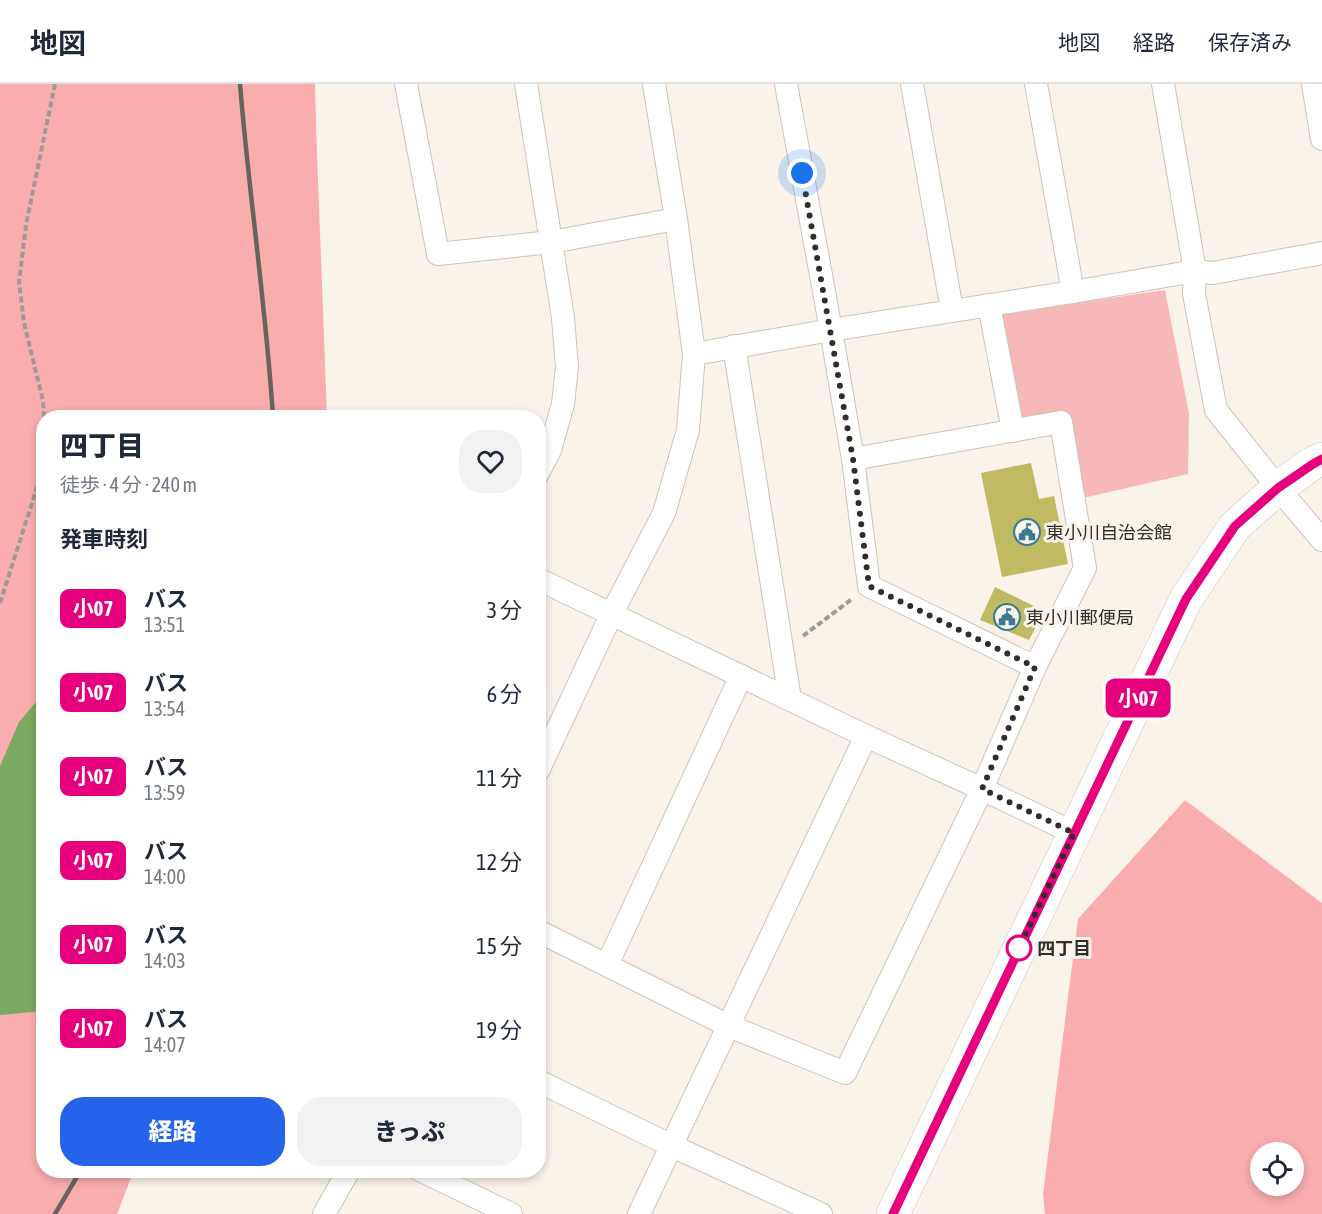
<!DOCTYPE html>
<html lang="ja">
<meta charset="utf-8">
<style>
:root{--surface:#fff;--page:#f2f2f3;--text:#1f2937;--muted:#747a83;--line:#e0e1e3;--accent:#2563eb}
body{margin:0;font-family:"Asap Condensed","Noto Sans JP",sans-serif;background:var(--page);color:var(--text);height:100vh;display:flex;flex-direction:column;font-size:22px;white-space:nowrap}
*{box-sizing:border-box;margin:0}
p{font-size:20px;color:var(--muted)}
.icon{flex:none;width:33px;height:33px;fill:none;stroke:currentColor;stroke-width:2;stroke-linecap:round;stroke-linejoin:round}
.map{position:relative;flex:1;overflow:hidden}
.sheet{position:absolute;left:36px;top:326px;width:510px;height:768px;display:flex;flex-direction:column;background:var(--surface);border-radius:24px;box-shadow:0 3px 9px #0003}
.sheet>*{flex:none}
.badge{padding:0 12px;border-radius:9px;font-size:21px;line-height:39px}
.buttons{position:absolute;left:1250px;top:1058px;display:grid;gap:12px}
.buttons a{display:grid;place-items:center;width:54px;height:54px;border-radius:50%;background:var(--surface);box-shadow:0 3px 9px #0003;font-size:30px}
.you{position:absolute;width:30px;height:30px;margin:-15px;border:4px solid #fff;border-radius:50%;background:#1a73e8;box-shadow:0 0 0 9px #1a73e833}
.map>.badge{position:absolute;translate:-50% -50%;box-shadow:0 0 0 3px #fff}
h2{padding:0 24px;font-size:22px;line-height:54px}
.round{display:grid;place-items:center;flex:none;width:63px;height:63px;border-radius:24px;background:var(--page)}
.headline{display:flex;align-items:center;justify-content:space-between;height:102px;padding:0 24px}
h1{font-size:28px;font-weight:800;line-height:45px}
.cta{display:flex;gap:12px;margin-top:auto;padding:12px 24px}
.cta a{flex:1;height:69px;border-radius:24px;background:var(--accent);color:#fff;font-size:24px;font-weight:800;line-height:69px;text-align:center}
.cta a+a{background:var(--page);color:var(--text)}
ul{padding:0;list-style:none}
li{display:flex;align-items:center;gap:18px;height:84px;padding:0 24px}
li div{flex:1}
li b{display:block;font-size:22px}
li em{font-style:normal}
li .badge{min-width:66px;font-weight:700;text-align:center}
header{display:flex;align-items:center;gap:36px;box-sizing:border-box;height:84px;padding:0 30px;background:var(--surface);border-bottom:2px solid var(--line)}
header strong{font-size:28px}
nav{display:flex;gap:33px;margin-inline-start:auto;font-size:21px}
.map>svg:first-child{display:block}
.green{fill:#f6b8b8}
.forest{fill:#f9adad;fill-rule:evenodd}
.water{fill:#7daa62}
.building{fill:#c0bb62}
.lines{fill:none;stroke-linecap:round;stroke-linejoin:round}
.street-casing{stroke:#cac4bb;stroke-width:24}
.secondary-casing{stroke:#cac4bb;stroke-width:34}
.path{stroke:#9f9a94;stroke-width:4;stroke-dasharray:6 3;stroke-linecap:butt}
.street{stroke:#fff;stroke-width:22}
.secondary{stroke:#fff;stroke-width:33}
.rail{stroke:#67645f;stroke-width:4.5}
.line-casing{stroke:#fff;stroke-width:14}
.line{stroke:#e6007e;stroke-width:9}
.walk{stroke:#302e2a;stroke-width:6;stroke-dasharray:0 10.8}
.stop-dot{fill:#fff;stroke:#e6007e;stroke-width:3}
.labels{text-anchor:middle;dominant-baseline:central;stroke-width:6;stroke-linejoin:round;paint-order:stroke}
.poi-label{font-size:18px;fill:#302e2a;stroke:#f9f3ea;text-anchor:start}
.stop-label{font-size:18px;font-weight:bold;fill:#302e2a;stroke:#f9f3ea;text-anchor:start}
</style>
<header>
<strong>地図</strong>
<nav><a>地図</a><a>経路</a><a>保存済み</a></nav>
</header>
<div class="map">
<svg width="1322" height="1130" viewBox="0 0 1322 1130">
<rect width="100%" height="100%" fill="#f9f3ea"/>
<path class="green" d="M 1165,206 L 1189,330 L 1188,390 L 1083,414 L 1069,329 L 1020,336 L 999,237 L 1003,230 Z"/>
<g class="forest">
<path d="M 0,0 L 315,0 L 316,43 L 327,333 L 44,333 L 44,1086 L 134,1086 L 117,1130 L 0,1130 Z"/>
<path d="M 1185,716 L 1322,819 L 1322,1130 L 1045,1130 L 1043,1110 L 1078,835 ZM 1260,1068 L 1293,1068 L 1293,1101 L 1260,1101 Z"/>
</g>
<path class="water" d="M 43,610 L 43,927 L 0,931 L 0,682 L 19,638 Z"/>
<g class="building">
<path d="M 1031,379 L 1039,415 L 1054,412 L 1068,480 L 1002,493 L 981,389 Z"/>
<path d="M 995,503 L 1034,522 L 1030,530 L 1036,543 L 1029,556 L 980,536 Z"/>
</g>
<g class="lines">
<defs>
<g id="street">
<path d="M 406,0 L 438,170 L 551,158 L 676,135"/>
<path d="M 526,0 L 563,234 L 567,283 L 563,320 L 550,366 L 538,389"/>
<path d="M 912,0 L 952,226"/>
<path d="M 1036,0 L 1073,208"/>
<path d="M 1163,0 L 1195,187 L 1194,210 L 1216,326 L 1278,404 L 1322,456"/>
<path d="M 1313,0 L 1322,55"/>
<path d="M 989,221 L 1013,347"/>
<path d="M 734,262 L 790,615"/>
<path d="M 694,270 L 831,246 L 1073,208 L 1195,187 L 1213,189 L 1322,169"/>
<path d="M 853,375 L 1061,338 L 1085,484 L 1035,583"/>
<path d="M 538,495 L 866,652 L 982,705 L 1074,749"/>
<path d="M 538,687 L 612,529 L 664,429 L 688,346 L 694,270 L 676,135 L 654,0"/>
<path d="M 538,847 L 729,942 L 845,989 L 982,705 L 1035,583 L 869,502 L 853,375 L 831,246 L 786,0"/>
<path d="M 607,881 L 741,592"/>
<path d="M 538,997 L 672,1062 L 821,1130"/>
<path d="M 420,1086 L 511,1130"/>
<path d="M 324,1130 L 349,1086"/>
<path d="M 639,1130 L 866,652"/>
</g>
<path id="secondary" d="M 893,1130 L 1186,515 L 1235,442 L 1278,404 L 1313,379 L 1322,375"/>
</defs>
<use href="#street" class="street-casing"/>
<use href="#secondary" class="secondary-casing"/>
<g class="path">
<path d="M 44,333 L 43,317 L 24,239 L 19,198 L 26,141 L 55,0"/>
<path d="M 0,519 L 42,388 L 44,373"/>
<path d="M 803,552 L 852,515"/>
</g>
<use href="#street" class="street"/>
<use href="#secondary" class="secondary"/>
<g class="rail">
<path d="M 240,0 C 249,111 266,222 273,333"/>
<path d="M 55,1130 L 81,1086"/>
</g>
</g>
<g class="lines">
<defs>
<path id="line" d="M 893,1130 L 1186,515 L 1235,442 L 1278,404 L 1313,380 L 1322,375"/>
</defs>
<use href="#line" class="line-casing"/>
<use href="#line" class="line"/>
<path class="walk" d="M 802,89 L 853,375 L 869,502 L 1035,583 L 982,705 L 1074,749 L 1019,864"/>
</g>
<defs>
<symbol id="civic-ring" viewBox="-11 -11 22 22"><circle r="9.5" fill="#f9f3ea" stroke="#3b7b8f" stroke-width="1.5"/><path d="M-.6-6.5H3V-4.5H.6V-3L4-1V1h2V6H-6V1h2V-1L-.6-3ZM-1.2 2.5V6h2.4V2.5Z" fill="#3b7b8f"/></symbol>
</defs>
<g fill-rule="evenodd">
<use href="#civic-ring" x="1012" y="433" width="30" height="30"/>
<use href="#civic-ring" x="992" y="518" width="30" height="30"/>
</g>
<circle class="stop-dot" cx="1019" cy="864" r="12"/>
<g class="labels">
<g class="poi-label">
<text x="1046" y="448">東小川自治会館</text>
<text x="1026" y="533">東小川郵便局</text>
</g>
<g class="stop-label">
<text x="1037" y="864">四丁目</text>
</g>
</g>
</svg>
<div class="buttons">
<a><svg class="icon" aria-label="locate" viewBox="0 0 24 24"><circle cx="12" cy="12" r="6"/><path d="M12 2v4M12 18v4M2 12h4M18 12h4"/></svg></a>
</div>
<div class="you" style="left:802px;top:89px"></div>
<b class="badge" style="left:1138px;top:614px;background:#e6007e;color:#fff">小07</b>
<section class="sheet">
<div class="headline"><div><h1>四丁目</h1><p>徒歩 · 4 分 · 240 m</p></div><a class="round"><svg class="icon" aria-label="heart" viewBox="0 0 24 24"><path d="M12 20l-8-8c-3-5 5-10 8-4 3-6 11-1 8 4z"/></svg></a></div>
<h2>発車時刻</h2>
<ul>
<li><span class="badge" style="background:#e6007e;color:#fff">小07</span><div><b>バス</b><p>13:51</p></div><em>3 分</em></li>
<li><span class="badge" style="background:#e6007e;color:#fff">小07</span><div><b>バス</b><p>13:54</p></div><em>6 分</em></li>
<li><span class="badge" style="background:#e6007e;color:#fff">小07</span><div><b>バス</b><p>13:59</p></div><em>11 分</em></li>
<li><span class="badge" style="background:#e6007e;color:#fff">小07</span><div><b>バス</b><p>14:00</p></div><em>12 分</em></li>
<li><span class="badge" style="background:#e6007e;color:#fff">小07</span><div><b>バス</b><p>14:03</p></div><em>15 分</em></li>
<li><span class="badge" style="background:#e6007e;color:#fff">小07</span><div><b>バス</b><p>14:07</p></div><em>19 分</em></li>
</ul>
<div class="cta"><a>経路</a><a>きっぷ</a></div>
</section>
</div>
